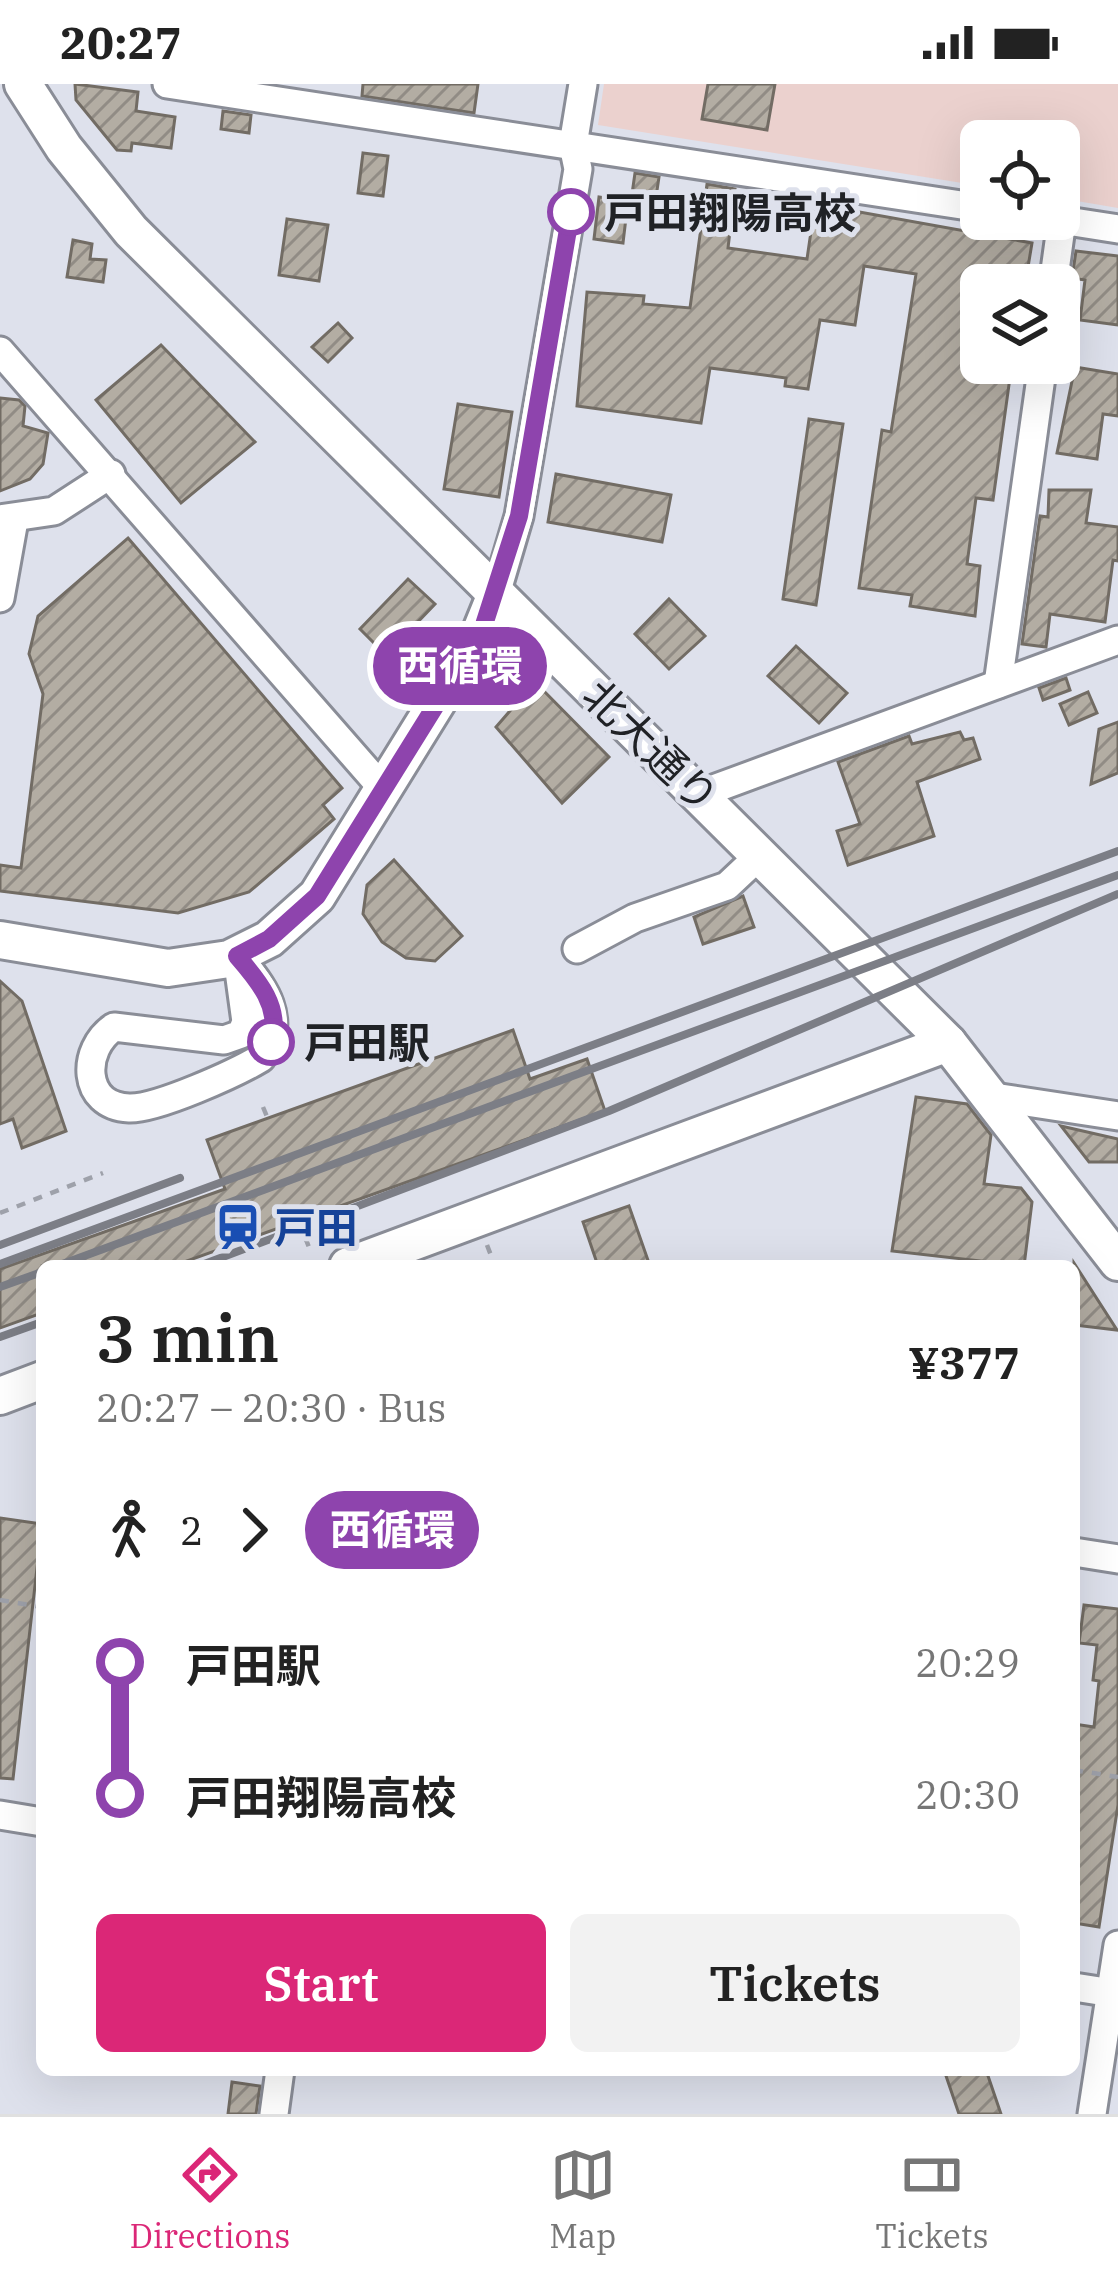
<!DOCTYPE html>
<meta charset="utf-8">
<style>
:root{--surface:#fff;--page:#f2f2f2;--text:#222;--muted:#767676;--line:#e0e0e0;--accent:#db2777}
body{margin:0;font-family:"IBM Plex Serif","Noto Sans JP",serif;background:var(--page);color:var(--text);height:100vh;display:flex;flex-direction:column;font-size:45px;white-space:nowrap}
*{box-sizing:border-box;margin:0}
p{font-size:39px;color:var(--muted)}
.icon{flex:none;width:66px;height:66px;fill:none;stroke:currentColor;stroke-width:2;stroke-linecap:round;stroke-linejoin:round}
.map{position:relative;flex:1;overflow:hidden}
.panel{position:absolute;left:36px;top:1176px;width:1044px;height:816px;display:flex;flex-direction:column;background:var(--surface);border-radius:18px;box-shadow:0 12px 48px #0002}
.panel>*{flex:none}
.badge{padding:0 24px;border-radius:39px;font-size:42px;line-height:78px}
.tools{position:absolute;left:960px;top:36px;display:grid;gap:24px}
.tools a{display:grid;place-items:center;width:120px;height:120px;border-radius:18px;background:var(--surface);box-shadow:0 12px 48px #0002;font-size:60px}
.map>.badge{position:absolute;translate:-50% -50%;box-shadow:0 0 0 6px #fff}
.legs{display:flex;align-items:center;gap:18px;height:132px;padding:0 60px;font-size:39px}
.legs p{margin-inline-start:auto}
.overview{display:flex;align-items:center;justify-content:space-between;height:204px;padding:0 60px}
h1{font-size:66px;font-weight:600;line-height:90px}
.button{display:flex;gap:24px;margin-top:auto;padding:24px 60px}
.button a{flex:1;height:138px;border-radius:18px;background:var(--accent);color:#fff;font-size:48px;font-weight:600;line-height:138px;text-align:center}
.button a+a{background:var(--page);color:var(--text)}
ul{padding:0 60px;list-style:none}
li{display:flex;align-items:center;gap:42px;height:132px;font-size:45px}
li i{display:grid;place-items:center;width:18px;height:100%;margin:0 15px;background:currentColor}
li i::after{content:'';width:30px;height:30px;margin:-15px;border:9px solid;border-radius:50%;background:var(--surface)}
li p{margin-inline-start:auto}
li:first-child i{background:linear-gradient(#0000 50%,currentColor 0)}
li:last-child i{background:linear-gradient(currentColor 50%,#0000 0)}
.status{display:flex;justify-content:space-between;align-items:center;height:84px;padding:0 60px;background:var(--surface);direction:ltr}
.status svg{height:33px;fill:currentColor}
.tab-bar{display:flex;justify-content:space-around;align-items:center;height:168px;border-top:3px solid var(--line);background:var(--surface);font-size:33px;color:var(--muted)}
.tab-bar a{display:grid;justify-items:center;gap:6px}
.tab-bar .active{color:var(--accent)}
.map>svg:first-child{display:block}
.education{fill:#ebd1ce}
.building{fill:url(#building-hatch);stroke:#726c64;stroke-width:3}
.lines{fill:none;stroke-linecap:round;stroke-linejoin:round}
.minor-casing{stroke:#8a8d97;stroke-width:33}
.tertiary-casing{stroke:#8a8d97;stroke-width:42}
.path{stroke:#9ea1aa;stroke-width:4.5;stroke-dasharray:9 9;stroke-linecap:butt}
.minor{stroke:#fff;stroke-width:27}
.tertiary{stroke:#fff;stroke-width:36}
.rail{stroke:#7c7e86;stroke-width:8}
.line-1-casing{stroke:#fff;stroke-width:27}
.line-1{stroke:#8e44ad;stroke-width:18}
.stop-1-dot{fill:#fff;stroke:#8e44ad;stroke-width:6}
.labels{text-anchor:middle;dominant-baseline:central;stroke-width:10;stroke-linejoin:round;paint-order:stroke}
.stop-label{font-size:42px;font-weight:bold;fill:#202226;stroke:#dee1ec;text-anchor:start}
.street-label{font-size:42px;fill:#202226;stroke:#dee1ec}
.transit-label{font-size:42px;font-weight:bold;fill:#164399;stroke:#dee1ec;text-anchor:start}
</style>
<div class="status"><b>20:27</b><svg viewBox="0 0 49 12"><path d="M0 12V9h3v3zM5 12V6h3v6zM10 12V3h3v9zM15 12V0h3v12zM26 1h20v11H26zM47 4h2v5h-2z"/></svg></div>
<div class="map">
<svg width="1118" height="2030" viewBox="0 0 1118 2030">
<defs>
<pattern id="building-hatch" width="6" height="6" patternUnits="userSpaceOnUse" patternTransform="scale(3)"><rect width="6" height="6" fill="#b3ada3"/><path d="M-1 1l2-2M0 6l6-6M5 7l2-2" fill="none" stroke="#918c85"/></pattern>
</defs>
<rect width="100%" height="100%" fill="#dee1ec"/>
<path class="education" d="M 604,0 L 1118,0 L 1118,124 L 1059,114 L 1059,57 L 981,57 L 981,102 L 598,41 Z"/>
<g class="building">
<path d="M 75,0 L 138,8 L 136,27 L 175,33 L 171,64 L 132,59 L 131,67 L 117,66 L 76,16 Z"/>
<path d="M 363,0 L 478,0 L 474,29 L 362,12 Z"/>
<path d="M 708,0 L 775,0 L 767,46 L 702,35 Z"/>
<path d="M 223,27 L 251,31 L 249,49 L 221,45 Z"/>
<path d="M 363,69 L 388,72 L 383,112 L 358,109 Z"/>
<path d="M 635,89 L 659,93 L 656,113 L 632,110 Z"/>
<path d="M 707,100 L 735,105 L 728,164 L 807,175 L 815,120 L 1032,159 L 1025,201 L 981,201 L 981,279 L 1012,279 L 993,416 L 976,414 L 967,480 L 980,482 L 975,532 L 910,522 L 912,511 L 859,504 L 882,346 L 891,348 L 916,190 L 864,182 L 855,241 L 820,236 L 808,305 L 785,302 L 786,294 L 710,284 L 701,339 L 577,322 L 587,208 L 644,212 L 643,220 L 690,224 Z"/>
<path d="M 599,113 L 628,117 L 623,159 L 594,155 Z"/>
<path d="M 287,135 L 328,141 L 319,197 L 279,191 Z"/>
<path d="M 73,156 L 92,160 L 90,175 L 106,176 L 103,198 L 67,193 Z"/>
<path d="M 1076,167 L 1118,172 L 1118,241 L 1080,236 L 1085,196 L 1072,194 Z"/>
<path d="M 338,239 L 352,254 L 328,278 L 312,263 Z"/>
<path d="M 161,261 L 255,358 L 181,419 L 96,316 Z"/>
<path d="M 1075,283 L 1118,290 L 1118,332 L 1103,330 L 1097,375 L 1057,369 Z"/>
<path d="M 0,314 L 19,316 L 25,322 L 23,342 L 48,349 L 43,380 L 30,395 L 0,407 Z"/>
<path d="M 458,320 L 512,328 L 499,413 L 444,405 Z"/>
<path d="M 809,335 L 843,340 L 816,521 L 783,515 Z"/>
<path d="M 556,390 L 671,411 L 662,458 L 548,438 Z"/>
<path d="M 1049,406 L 1091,406 L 1086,439 L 1118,443 L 1118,477 L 1113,476 L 1105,538 L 1050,530 L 1046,563 L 1022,560 L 1040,432 L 1048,433 Z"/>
<path d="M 128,454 L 342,704 L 323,721 L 334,735 L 249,808 L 178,829 L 0,807 L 0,781 L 21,784 L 43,610 L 29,570 L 38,532 Z"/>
<path d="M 408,495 L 435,520 L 386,571 L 360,545 Z"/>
<path d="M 669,515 L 705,552 L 669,585 L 635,550 Z"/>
<path d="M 796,562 L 847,609 L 819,639 L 768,592 Z"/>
<path d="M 1066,594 L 1070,606 L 1043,616 L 1039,604 Z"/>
<path d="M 535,598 L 609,673 L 562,719 L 496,643 Z"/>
<path d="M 1088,608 L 1097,629 L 1069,641 L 1060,620 Z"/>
<path d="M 1118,638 L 1118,689 L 1091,700 L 1099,645 Z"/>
<path d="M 960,648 L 964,656 L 973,654 L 980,675 L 917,698 L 934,752 L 848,781 L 837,747 L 860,740 L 838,678 L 909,652 L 912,660 Z"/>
<path d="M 394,776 L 462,852 L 435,877 L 406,874 L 382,858 L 363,830 L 367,801 Z"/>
<path d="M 743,812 L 754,843 L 703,860 L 694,833 Z"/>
<path d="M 0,897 L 22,917 L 66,1047 L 22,1064 L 13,1035 L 0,1040 Z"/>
<path d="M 513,946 L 530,995 L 587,975 L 605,1027 L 173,1182 L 42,1182 L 42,1229 L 0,1244 L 0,1185 L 225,1105 L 207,1056 Z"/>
<path d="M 916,1013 L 967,1020 L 991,1051 L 984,1100 L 1021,1104 L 1032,1118 L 1024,1182 L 892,1167 Z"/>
<path d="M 1061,1042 L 1118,1055 L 1118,1078 L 1089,1078 Z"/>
<path d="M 629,1122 L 650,1182 L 598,1182 L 583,1138 Z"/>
<path d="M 1074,1179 L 1117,1246 L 1074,1241 Z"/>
<path d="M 0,1434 L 42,1440 L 13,1695 L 0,1694 Z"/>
<path d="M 1084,1521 L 1118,1525 L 1118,1721 L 1099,1843 L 1074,1839 L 1074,1640 L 1094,1643 L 1099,1597 L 1093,1596 L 1097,1561 L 1079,1559 Z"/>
<path d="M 944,1986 L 986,1986 L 1001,2030 L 959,2030 Z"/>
<path d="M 232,1998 L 260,2002 L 256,2030 L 228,2030 Z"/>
</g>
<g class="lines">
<defs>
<g id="minor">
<path d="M 167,0 L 981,124"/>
<path d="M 1054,135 L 1118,145"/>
<path d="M 1053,201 L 1062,136"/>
<path d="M 0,267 L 384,706"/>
<path d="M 0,435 L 54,427 L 111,390"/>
<path d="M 496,510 L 519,432 L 578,85 L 573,61 L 583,0"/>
<path d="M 0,514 L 14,436"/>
<path d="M 998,600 L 1043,279"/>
<path d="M 700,710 L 1118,556"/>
<path d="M 577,865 L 635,834 L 727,802 L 761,770"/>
<path d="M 237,872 C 264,902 288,936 261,974 C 236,989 157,1025 129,1024 C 81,1022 81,965 114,943 L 224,956 L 241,950 L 246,938 Z"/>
<path d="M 994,1013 L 1118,1032"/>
<path d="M 1074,1468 L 1118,1475"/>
<path d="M 0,1731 L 42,1738"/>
<path d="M 1074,1903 L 1118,1910"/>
<path d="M 274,2030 L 280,1986"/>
<path d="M 1092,2030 L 1118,1861"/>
</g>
<g id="tertiary">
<path d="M 23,0 L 64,64 L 131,147 L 948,959 L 1118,1178"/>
<path d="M 0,856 L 168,884 L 229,875 L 269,855 L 317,812 L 481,547 L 496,510"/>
<path d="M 348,1182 L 948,959"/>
<path d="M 0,1312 L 42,1296"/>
</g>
</defs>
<use href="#minor" class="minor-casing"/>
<use href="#tertiary" class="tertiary-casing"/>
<g class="path">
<path d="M 263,1023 L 268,1035"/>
<path d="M 0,1129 L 103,1089"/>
<path d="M 299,1137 L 310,1166"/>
<path d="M 487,1161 L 495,1182"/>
<path d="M 0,1516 L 42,1523"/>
<path d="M 1074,1686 L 1118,1693"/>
</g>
<use href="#minor" class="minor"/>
<use href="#tertiary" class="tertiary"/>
<g class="rail">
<path d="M 0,1161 L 180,1094"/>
<path d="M 0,1180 L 1118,767"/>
<path d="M 57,1182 L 1118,791"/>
<path d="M 199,1182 L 609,1027 L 1118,810"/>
<path d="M 0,1203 L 42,1188"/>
<path d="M 0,1253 L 42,1238"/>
</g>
</g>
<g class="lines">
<defs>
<path id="line-1" d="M 271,958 C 282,924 258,896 237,872 L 269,855 L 317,812 L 482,547 L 519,432 L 571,128"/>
</defs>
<use href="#line-1" class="line-1-casing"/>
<use href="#line-1" class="line-1"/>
</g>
<defs>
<symbol id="station-bare" viewBox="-9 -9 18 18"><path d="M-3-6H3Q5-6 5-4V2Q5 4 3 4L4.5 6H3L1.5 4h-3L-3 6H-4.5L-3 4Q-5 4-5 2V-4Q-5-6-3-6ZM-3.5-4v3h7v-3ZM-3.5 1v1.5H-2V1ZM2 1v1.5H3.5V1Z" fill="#1a4fb4" stroke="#dee1ec" stroke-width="2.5" paint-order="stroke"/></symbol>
</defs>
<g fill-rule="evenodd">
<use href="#station-bare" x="205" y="1110" width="66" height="66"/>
</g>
<g class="stop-1-dot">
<circle cx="571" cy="128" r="21"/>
<circle cx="271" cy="958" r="21"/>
</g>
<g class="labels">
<g class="stop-label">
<text x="604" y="128">戸田翔陽高校</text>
<text x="304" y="958">戸田駅</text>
</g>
<g class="street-label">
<text transform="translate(651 662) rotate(44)">北大通り</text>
</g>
<g class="transit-label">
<text x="274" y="1143">戸田</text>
</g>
</g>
</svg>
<div class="tools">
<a><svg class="icon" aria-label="locate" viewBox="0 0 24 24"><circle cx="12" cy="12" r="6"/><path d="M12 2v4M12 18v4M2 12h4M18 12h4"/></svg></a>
<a><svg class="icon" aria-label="layers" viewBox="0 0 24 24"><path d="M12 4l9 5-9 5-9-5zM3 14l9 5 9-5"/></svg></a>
</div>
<b class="badge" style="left:460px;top:582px;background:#8e44ad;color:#fff">西循環</b>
<section class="panel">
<div class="overview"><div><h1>3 min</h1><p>20:27 – 20:30 · Bus</p></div><b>¥377</b></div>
<div class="legs"><svg class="icon" aria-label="walk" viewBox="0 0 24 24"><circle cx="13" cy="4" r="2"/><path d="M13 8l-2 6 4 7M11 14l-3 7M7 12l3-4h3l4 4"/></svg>2<svg class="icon" aria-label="forward" viewBox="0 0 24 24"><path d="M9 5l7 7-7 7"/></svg><b class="badge" style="background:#8e44ad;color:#fff">西循環</b></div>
<ul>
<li><i style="color:#8e44ad"></i><b>戸田駅</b><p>20:29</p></li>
<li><i style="color:#8e44ad"></i><b>戸田翔陽高校</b><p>20:30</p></li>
</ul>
<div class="button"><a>Start</a><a>Tickets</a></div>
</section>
</div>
<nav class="tab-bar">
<a class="active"><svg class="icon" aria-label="directions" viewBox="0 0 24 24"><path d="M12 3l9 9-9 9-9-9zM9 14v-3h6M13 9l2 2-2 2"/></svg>Directions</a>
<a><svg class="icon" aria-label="map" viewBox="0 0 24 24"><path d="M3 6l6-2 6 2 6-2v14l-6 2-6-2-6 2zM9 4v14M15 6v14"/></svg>Map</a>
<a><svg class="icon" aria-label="tickets" viewBox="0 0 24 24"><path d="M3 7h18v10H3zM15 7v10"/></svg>Tickets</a>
</nav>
